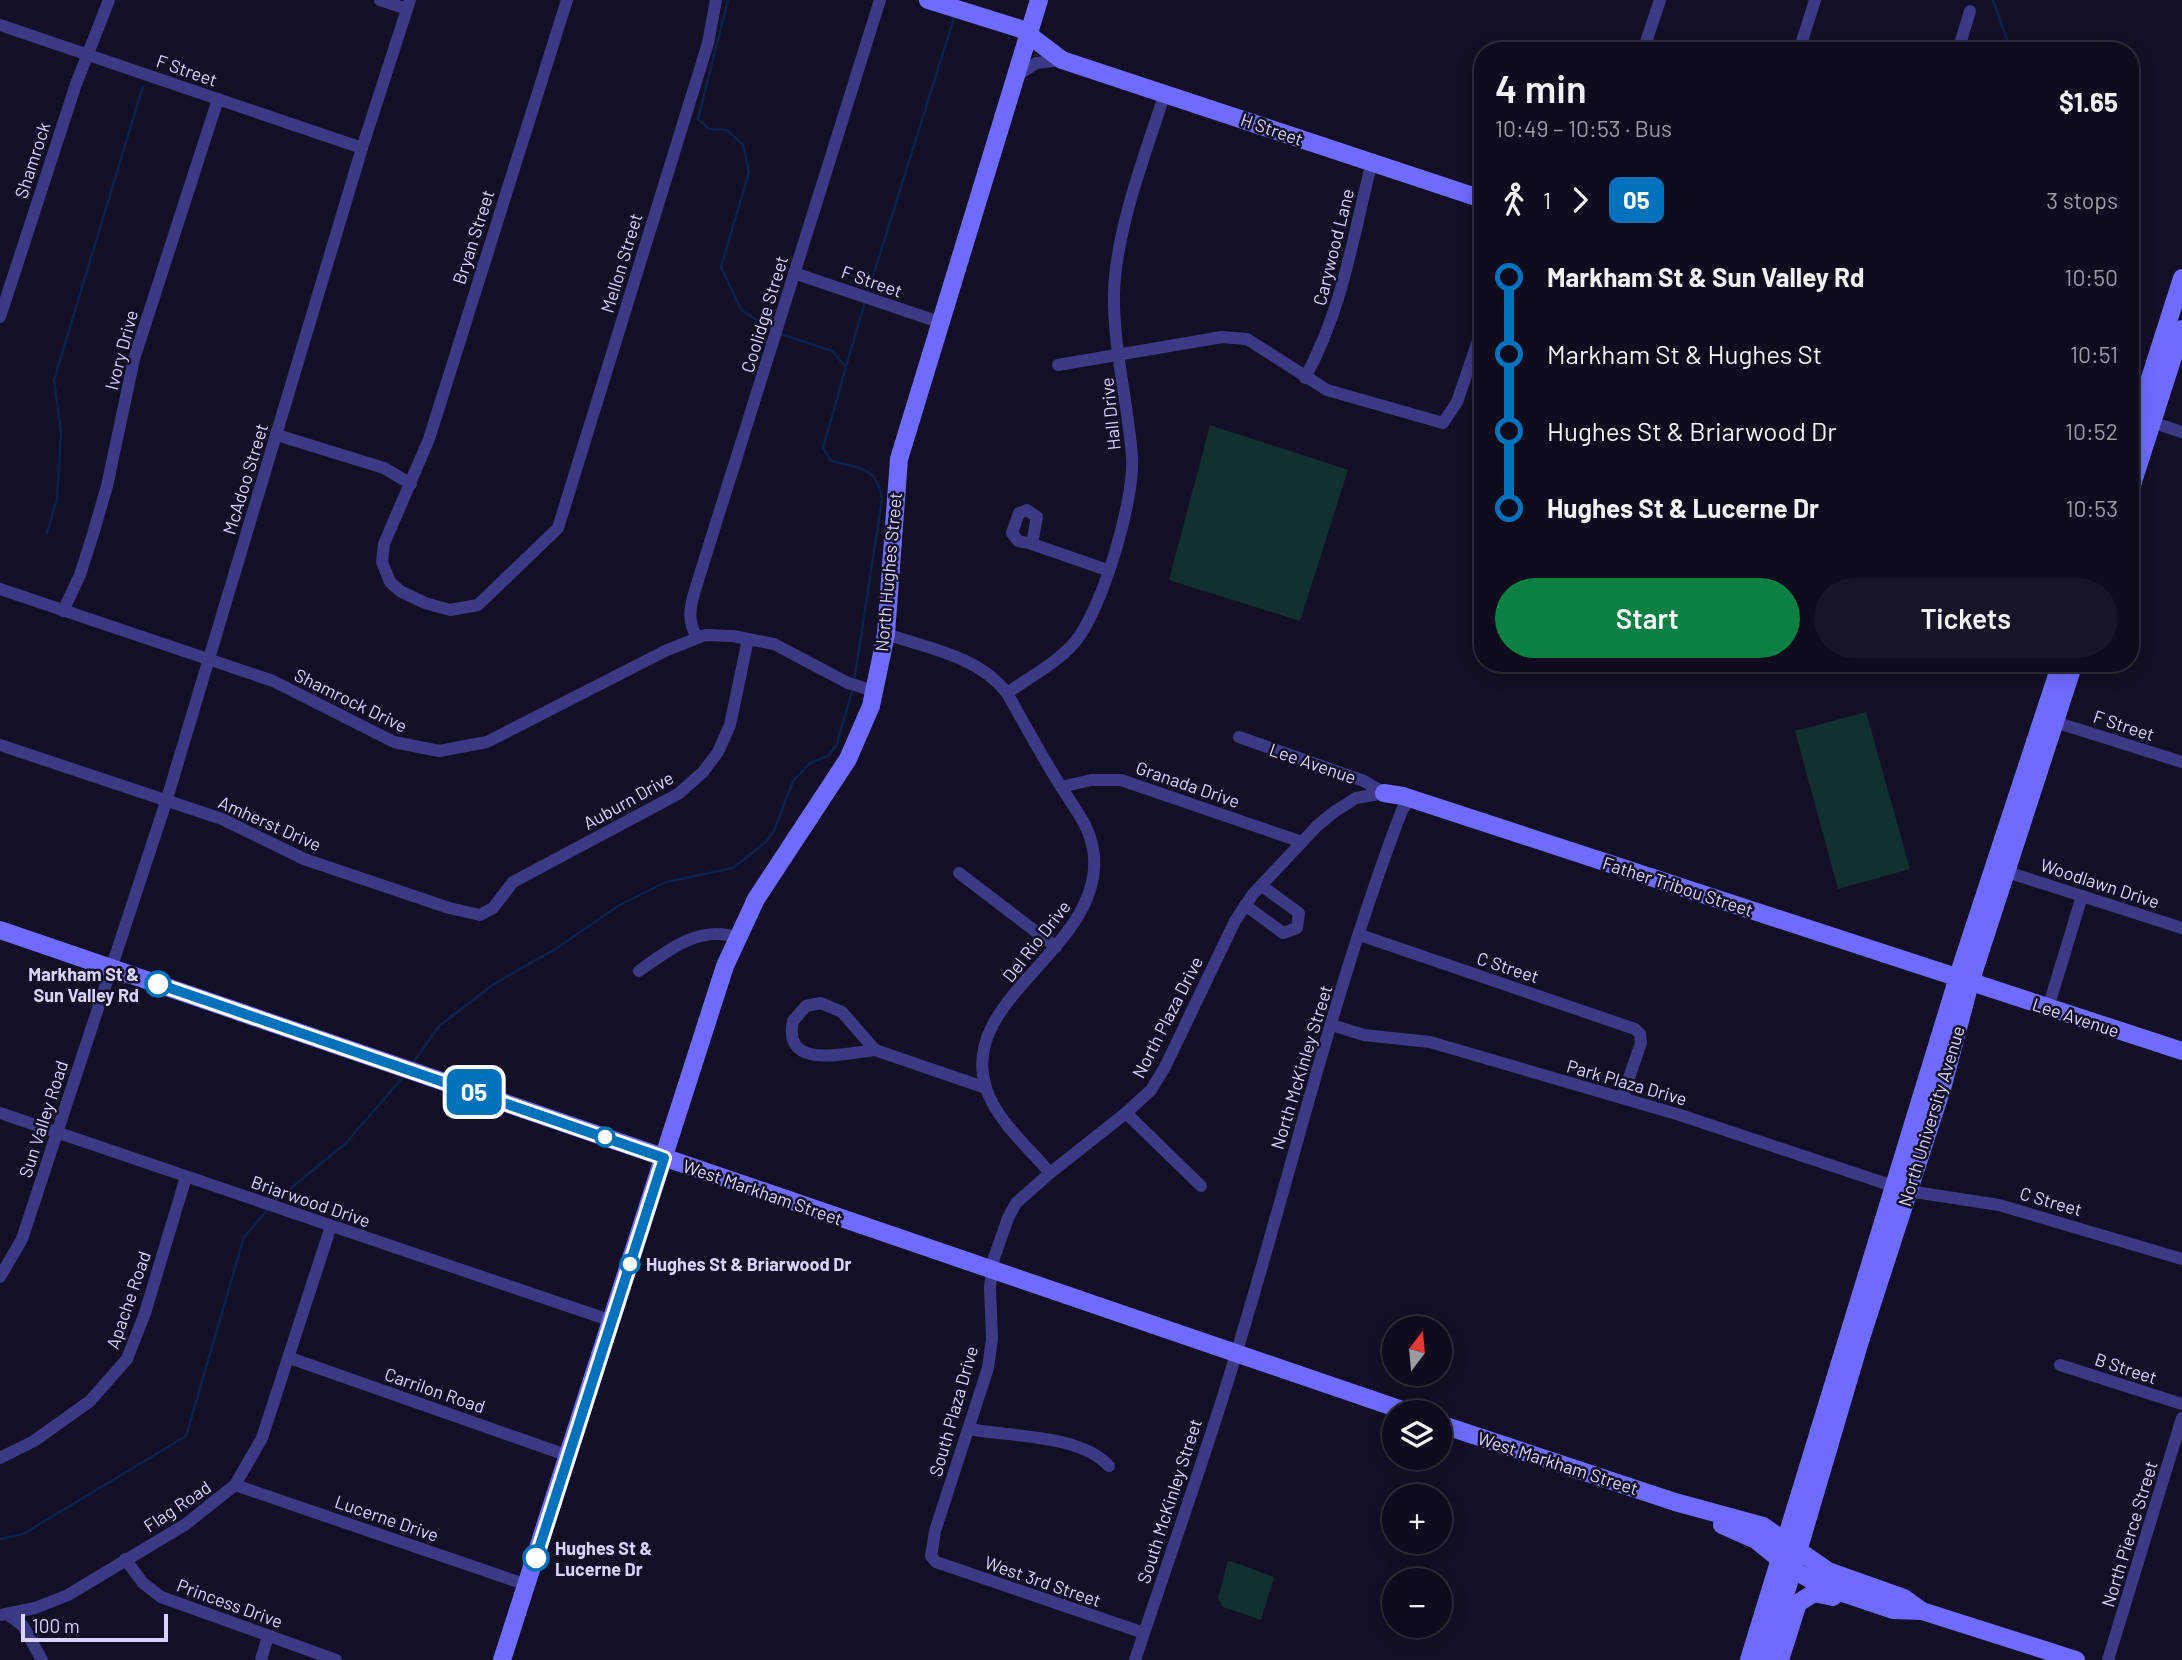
<!DOCTYPE html>
<meta charset="utf-8">
<style>
:root{--surface:#0e0b1c;--page:#171425;--text:#f1f3f6;--muted:#9b9ba3;--line:#2e2b3b;--accent:#0b8043}
body{margin:0;font-family:Barlow,sans-serif;background:var(--page);color:var(--text);height:100vh;display:flex;flex-direction:column;font-size:26px;white-space:nowrap}
*{box-sizing:border-box;margin:0}
p{font-size:23px;color:var(--muted)}
.icon{flex:none;width:38px;height:38px;fill:none;stroke:currentColor;stroke-width:2;stroke-linecap:round;stroke-linejoin:round}
.map{position:relative;flex:1;overflow:hidden}
.panel{position:absolute;left:1474px;top:42px;width:665px;height:630px;display:flex;flex-direction:column;background:var(--surface);border-radius:28px;box-shadow:0 4px 18px #0003,0 0 0 2px var(--line)}
.panel>*{flex:none}
.badge{padding:0 14px;border-radius:10px;font-size:24px;line-height:46px}
.needle{width:46px;rotate:16deg}
.tools{position:absolute;left:1382px;top:1316px;display:grid;gap:14px}
.tools a{display:grid;place-items:center;width:70px;height:70px;border-radius:50%;background:var(--surface);box-shadow:0 4px 18px #0003,0 0 0 2px var(--line);font-size:35px}
.scale{position:absolute;left:21px;bottom:18px;width:147px;box-sizing:border-box;padding-left:7px;border:4px solid #d9d4ff;border-top:0;font-size:19px;line-height:24px;white-space:nowrap;color:#d9d4ff;-webkit-text-stroke:5px #130f26;paint-order:stroke}
.map>.badge{position:absolute;translate:-50% -50%;box-shadow:0 0 0 4px #fff}
.legs{display:flex;align-items:center;gap:10px;height:77px;padding:0 21px;font-size:23px}
.legs p{margin-inline-start:auto}
.head{display:flex;align-items:center;justify-content:space-between;height:119px;padding:0 21px}
h1{font-size:38px;font-weight:600;line-height:52px}
.primary-button{display:flex;gap:14px;margin-top:auto;padding:14px 21px}
.primary-button a{flex:1;height:80px;border-radius:42px;background:var(--accent);color:#fff;font-size:28px;font-weight:600;line-height:80px;text-align:center}
.primary-button a+a{background:var(--page);color:var(--text)}
ul{padding:0 21px;list-style:none}
li{display:flex;align-items:center;gap:24px;height:77px;font-size:26px}
li i{display:grid;place-items:center;width:10px;height:100%;margin:0 9px;background:currentColor}
li i::after{content:'';width:18px;height:18px;margin:-9px;border:5px solid;border-radius:50%;background:var(--surface)}
li p{margin-inline-start:auto}
li:first-child i{background:linear-gradient(#0000 50%,currentColor 0)}
li:last-child i{background:linear-gradient(currentColor 50%,#0000 0)}
.map>svg:first-child{display:block}
.green{fill:#12302f}
.lines{fill:none;stroke-linecap:round;stroke-linejoin:round}
.stream{stroke:#0c2248;stroke-width:2.5}
.street{stroke:#3d3a85;stroke-width:12}
.secondary{stroke:#6f6bff;stroke-width:18}
.line-1-casing{stroke:#fff;stroke-width:16}
.line-1{stroke:#0072bc;stroke-width:10}
.stop-1-dot{fill:#fff;stroke:#0072bc;stroke-width:3.5}
.labels{text-anchor:middle;dominant-baseline:central;stroke-width:5;stroke-linejoin:round;paint-order:stroke}
.street-label{font-size:18px;fill:#d9d4ff;stroke:#130f26}
.stop-label{font-size:18px;font-weight:bold;fill:#d9d4ff;stroke:#130f26;text-anchor:start}
</style>
<div class="map">
<svg width="2182" height="1660" viewBox="0 0 2182 1660">
<rect width="100%" height="100%" fill="#130f26"/>
<g class="green">
<path d="M 1210,425 L 1348,470 L 1300,621 L 1169,580 Z"/>
<path d="M 1866,712 L 1910,869 L 1838,889 L 1795,731 Z"/>
<path d="M 1228,1560 L 1274,1577 L 1261,1620 L 1223,1607 L 1218,1598 Z"/>
</g>
<g class="lines">
<g class="stream">
<path d="M 728,0 L 698,119 L 709,129 L 727,130 L 743,145 L 749,172 L 721,267 L 741,310 L 772,330"/>
<path d="M 1993,0 L 2011,51"/>
<path d="M 868,292 L 954,18"/>
<path d="M 781,334 L 832,351 L 846,367 L 823,448 L 831,461 C 859,468 877,466 882,499 L 854,682"/>
<path d="M 846,366 L 865,302"/>
<path d="M 47,533 L 57,498 L 61,433 L 54,380 L 143,86"/>
<path d="M 413,1063 L 439,1026 L 494,984 L 557,948 L 618,906 L 666,882 L 733,868 L 766,842 L 774,831 L 793,781 L 810,763 L 828,756 L 836,746 L 853,688"/>
<path d="M 275,1201 L 346,1143 L 403,1077"/>
<path d="M 0,1539 L 23,1534 L 186,1436 L 244,1237 L 269,1208"/>
</g>
<g class="street">
<path d="M 380,0 L 407,9"/>
<path d="M 567,0 L 429,439 L 384,544 L 382,562 L 390,582 L 400,591 L 425,603 L 450,610 L 478,605 L 558,528 L 708,43 L 716,0"/>
<path d="M 0,25 L 362,148"/>
<path d="M 1643,51 L 1660,0"/>
<path d="M 1799,51 L 1815,0"/>
<path d="M 1958,51 L 1970,11"/>
<path d="M 1015,77 L 1036,63 L 1062,60"/>
<path d="M 794,273 L 939,322"/>
<path d="M 0,317 L 76,84 L 109,0"/>
<path d="M 1058,365 L 1222,337 L 1247,339 L 1327,390 L 1443,423 L 1457,402 L 1482,329"/>
<path d="M 1305,378 C 1344,306 1352,239 1372,162"/>
<path d="M 2151,422 L 2182,432"/>
<path d="M 277,435 L 384,468 L 411,484"/>
<path d="M 1027,510 L 1037,517 L 1032,544 L 1018,541 L 1012,533 L 1019,513 Z"/>
<path d="M 1032,544 L 1107,570"/>
<path d="M 0,589 L 273,681 L 394,742 L 439,751 L 487,742 L 665,651 L 705,635 L 733,636 L 774,644 L 848,683 L 874,691"/>
<path d="M 63,611 L 80,575 L 93,534 L 107,486 L 134,359 L 218,99"/>
<path d="M 886,634 C 928,648 978,656 1007,693 C 1024,723 1041,755 1060,785 C 1075,810 1091,826 1094,856 C 1101,950 957,998 986,1088 C 996,1120 1029,1148 1050,1173"/>
<path d="M 697,637 C 687,621 690,607 695,590 L 880,0"/>
<path d="M 1007,693 C 1030,677 1057,663 1075,642 C 1102,610 1135,499 1132,457 C 1128,403 1113,347 1114,293 C 1116,229 1145,155 1165,93"/>
<path d="M 2055,722 L 2182,762"/>
<path d="M 1239,737 L 1364,781 L 1384,793"/>
<path d="M 0,745 L 222,819 L 304,859 L 449,908 L 480,915 L 493,908 L 513,882 L 678,794 L 703,772 L 718,752 L 730,725 L 748,639"/>
<path d="M 1061,787 L 1091,780 L 1121,780 L 1302,842"/>
<path d="M 2007,872 L 2182,928"/>
<path d="M 959,873 L 1056,947"/>
<path d="M 1245,905 L 1283,933 L 1297,928 L 1299,913 L 1262,886"/>
<path d="M 1360,935 L 1635,1029 L 1640,1034 L 1641,1043 L 1622,1098"/>
<path d="M 639,971 C 668,950 701,924 737,938"/>
<path d="M 821,1003 L 842,1012 L 875,1050 C 847,1053 782,1071 793,1021 L 806,1006 Z"/>
<path d="M 2048,1008 L 2082,896"/>
<path d="M 1332,1025 L 1364,1035 L 1430,1042 L 1680,1115 L 1908,1191 L 1999,1205 L 2182,1259"/>
<path d="M 875,1050 L 986,1088"/>
<path d="M 0,1113 L 612,1321"/>
<path d="M 1126,1113 L 1201,1186"/>
<path d="M 0,1277 L 22,1239 L 166,802 L 362,148 L 410,0"/>
<path d="M 290,1358 L 569,1456"/>
<path d="M 2060,1365 L 2182,1404"/>
<path d="M 969,1429 C 1010,1437 1080,1434 1109,1466"/>
<path d="M 0,1458 L 34,1441 L 90,1401 L 127,1359 L 145,1313 L 186,1177"/>
<path d="M 235,1485 L 527,1585"/>
<path d="M 125,1559 L 143,1583 L 161,1597 L 336,1660"/>
<path d="M 7,1614 L 23,1626 L 42,1660"/>
<path d="M 0,1615 L 35,1608 L 68,1595 L 186,1524 L 235,1485 L 262,1438 L 331,1226"/>
<path d="M 1144,1633 L 936,1562 L 931,1556 L 935,1531 L 988,1368 L 992,1339 L 990,1287 L 994,1258 L 1008,1218 L 1016,1203 L 1050,1173 L 1126,1113 L 1151,1090 L 1165,1067 L 1235,921 L 1253,894 L 1317,826 L 1334,812 L 1356,798 L 1384,793"/>
<path d="M 261,1660 L 268,1636"/>
<path d="M 1135,1660 C 1174,1543 1216,1426 1250,1307 C 1299,1141 1340,972 1402,810 L 1407,803 L 1415,801"/>
<path d="M 2108,1660 L 2182,1418"/>
</g>
<g class="secondary">
<path d="M 928,0 L 1021,29 L 1062,60 L 1482,199"/>
<path d="M 2130,441 L 2182,278"/>
<path d="M 2130,491 L 2182,329"/>
<path d="M 1384,793 L 1403,796 L 2182,1051"/>
<path d="M 0,930 L 1408,1412"/>
<path d="M 1440,1424 L 1675,1502 L 1763,1526 L 1828,1571 L 1904,1598 L 1922,1611"/>
<path d="M 1722,1525 L 1756,1540 L 1793,1570 L 1825,1587 L 1893,1610 L 1922,1611 L 2076,1660"/>
<path d="M 502,1660 L 725,966 L 756,899 L 848,759 L 871,706 L 886,634 L 899,459 L 1039,0"/>
<path d="M 1749,1660 L 1962,964 L 2061,663"/>
<path d="M 1766,1660 L 1860,1341 L 1943,1085 L 1970,983 L 2074,663"/>
<path d="M 1780,1660 L 1798,1603 L 1814,1593 L 1833,1597"/>
</g>
</g>
<g class="lines">
<defs>
<path id="line-1" d="M 158,984 L 664,1158 L 536,1558"/>
</defs>
<use href="#line-1" class="line-1-casing"/>
<use href="#line-1" class="line-1"/>
</g>
<g class="stop-1-dot">
<circle cx="158" cy="984" r="12"/>
<circle cx="605" cy="1137" r="9"/>
<circle cx="630" cy="1264" r="9"/>
<circle cx="536" cy="1558" r="12"/>
</g>
<g class="labels">
<g class="street-label">
<text transform="translate(187 70) rotate(19)">F Street</text>
<text transform="translate(1272 129) rotate(19)">H Street</text>
<text transform="translate(32 160) rotate(-72)">Shamrock</text>
<text transform="translate(473 237) rotate(-72)">Bryan Street</text>
<text transform="translate(1333 247) rotate(-76)">Carywood Lane</text>
<text transform="translate(621 263) rotate(-73)">Mellon Street</text>
<text transform="translate(872 281) rotate(19)">F Street</text>
<text transform="translate(764 314) rotate(-73)">Coolidge Street</text>
<text transform="translate(121 350) rotate(-75)">Ivory Drive</text>
<text transform="translate(1110 414) rotate(-96)">Hall Drive</text>
<text transform="translate(245 479) rotate(-73)">McAdoo Street</text>
<text transform="translate(888 572) rotate(-85)">North Hughes Street</text>
<text transform="translate(351 700) rotate(26)">Shamrock Drive</text>
<text transform="translate(2124 725) rotate(18)">F Street</text>
<text transform="translate(1313 763) rotate(19)">Lee Avenue</text>
<text transform="translate(1188 784) rotate(19)">Granada Drive</text>
<text transform="translate(628 800) rotate(-29)">Auburn Drive</text>
<text transform="translate(270 823) rotate(24)">Amherst Drive</text>
<text transform="translate(2100 883) rotate(18)">Woodlawn Drive</text>
<text transform="translate(1678 886) rotate(18)">Father Tribou Street</text>
<text transform="translate(1036 941) rotate(-52)">Del Rio Drive</text>
<text transform="translate(1508 967) rotate(18)">C Street</text>
<text transform="translate(1167 1017) rotate(-63)">North Plaza Drive</text>
<text transform="translate(2076 1017) rotate(18)">Lee Avenue</text>
<text transform="translate(1301 1067) rotate(-73)">North McKinley Street</text>
<text transform="translate(1627 1082) rotate(16)">Park Plaza Drive</text>
<text transform="translate(1931 1116) rotate(-73)">North University Avenue</text>
<text transform="translate(43 1119) rotate(-72)">Sun Valley Road</text>
<text transform="translate(763 1192) rotate(19)">West Markham Street</text>
<text transform="translate(311 1201) rotate(19)">Briarwood Drive</text>
<text transform="translate(2051 1201) rotate(16)">C Street</text>
<text transform="translate(128 1300) rotate(-71)">Apache Road</text>
<text transform="translate(2126 1368) rotate(18)">B Street</text>
<text transform="translate(435 1390) rotate(19)">Carrilon Road</text>
<text transform="translate(953 1411) rotate(-74)">South Plaza Drive</text>
<text transform="translate(1558 1463) rotate(18)">West Markham Street</text>
<text transform="translate(1169 1501) rotate(-72)">South McKinley Street</text>
<text transform="translate(177 1506) rotate(-34)">Flag Road</text>
<text transform="translate(387 1518) rotate(19)">Lucerne Drive</text>
<text transform="translate(2129 1534) rotate(-73)">North Pierce Street</text>
<text transform="translate(1043 1581) rotate(19)">West 3rd Street</text>
<text transform="translate(230 1603) rotate(20)">Princess Drive</text>
</g>
<g class="stop-label">
<text x="139" y="974" text-anchor="end">Markham St &amp;<tspan x="139" dy="21">Sun Valley Rd</tspan></text>
<text x="646" y="1264">Hughes St &amp; Briarwood Dr</text>
<text x="555" y="1548">Hughes St &amp;<tspan x="555" dy="21">Lucerne Dr</tspan></text>
</g>
</g>
</svg>
<div class="tools">
<a><svg class="needle" viewBox="-14 -14 28 28"><path d="M0-13l5 13h-10z" fill="#e53935"/><path d="M0 13l5-13h-10z" fill="#9b9ba3"/></svg></a>
<a><svg class="icon" aria-label="layers" viewBox="0 0 24 24"><path d="M12 4l9 5-9 5-9-5zM3 14l9 5 9-5"/></svg></a>
<a>+</a>
<a>−</a>
</div>
<div class="scale">100 m</div>
<b class="badge" style="left:474px;top:1092px;background:#0072bc;color:#fff">05</b>
<section class="panel">
<div class="head"><div><h1>4 min</h1><p>10:49 – 10:53 · Bus</p></div><b>$1.65</b></div>
<div class="legs"><svg class="icon" aria-label="walk" viewBox="0 0 24 24"><circle cx="13" cy="4" r="2"/><path d="M13 8l-2 6 4 7M11 14l-3 7M7 12l3-4h3l4 4"/></svg>1<svg class="icon" aria-label="forward" viewBox="0 0 24 24"><path d="M9 5l7 7-7 7"/></svg><b class="badge" style="background:#0072bc;color:#fff">05</b><p>3 stops</p></div>
<ul>
<li><i style="color:#0072bc"></i><b>Markham St &amp; Sun Valley Rd</b><p>10:50</p></li>
<li><i style="color:#0072bc"></i><span>Markham St &amp; Hughes St</span><p>10:51</p></li>
<li><i style="color:#0072bc"></i><span>Hughes St &amp; Briarwood Dr</span><p>10:52</p></li>
<li><i style="color:#0072bc"></i><b>Hughes St &amp; Lucerne Dr</b><p>10:53</p></li>
</ul>
<div class="primary-button"><a>Start</a><a>Tickets</a></div>
</section>
</div>
